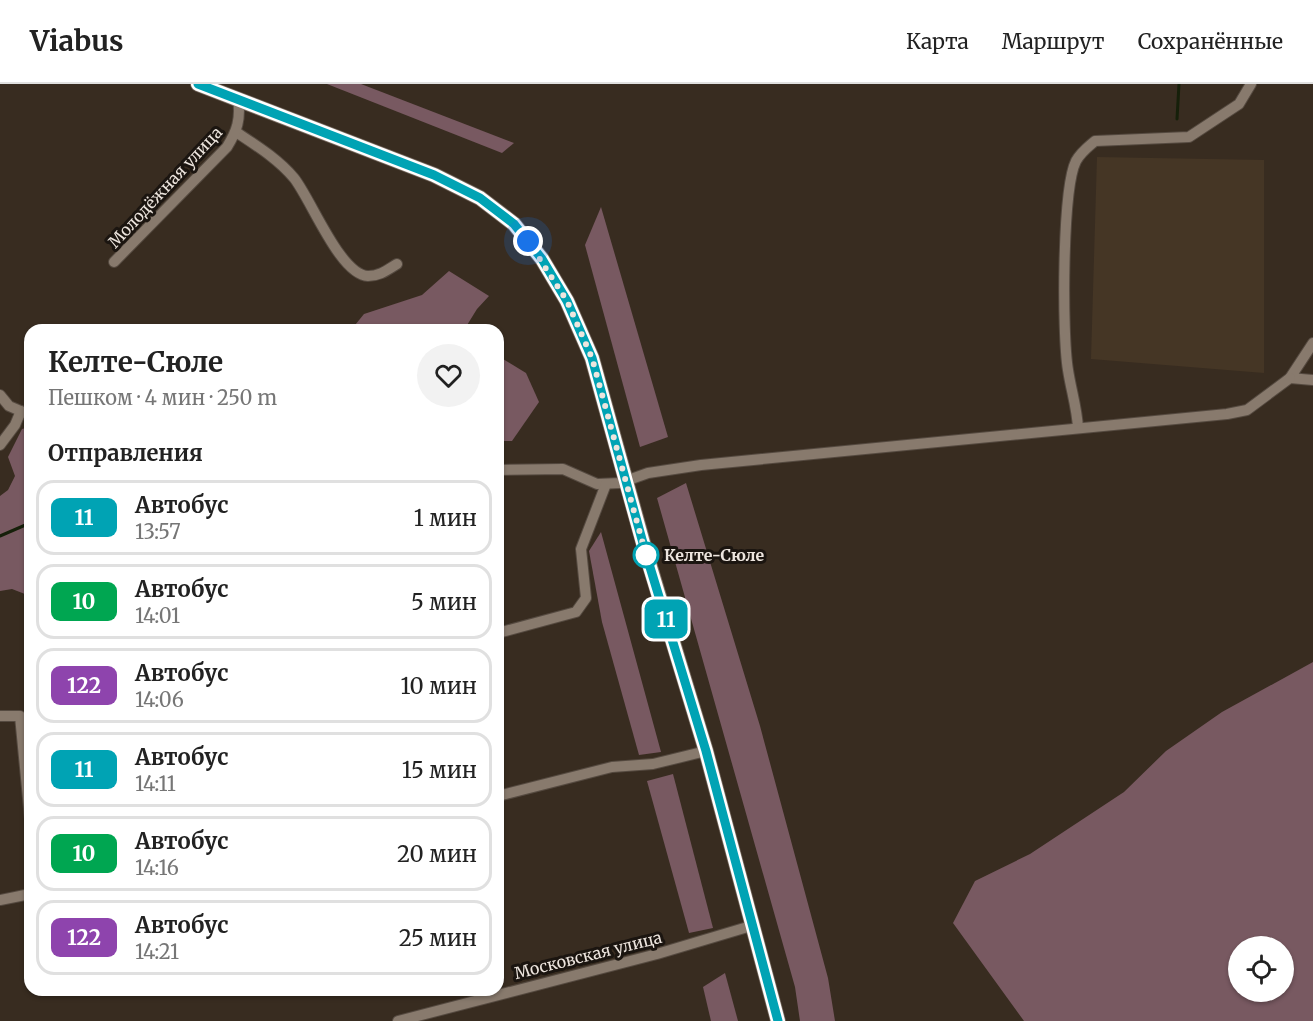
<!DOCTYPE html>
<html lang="ru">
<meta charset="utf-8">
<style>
:root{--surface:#fff;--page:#f2f2f2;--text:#222;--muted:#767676;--line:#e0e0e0}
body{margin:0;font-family:Merriweather,serif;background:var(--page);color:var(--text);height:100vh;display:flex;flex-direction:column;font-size:22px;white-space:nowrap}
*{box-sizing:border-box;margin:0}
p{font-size:20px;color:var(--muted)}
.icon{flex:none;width:33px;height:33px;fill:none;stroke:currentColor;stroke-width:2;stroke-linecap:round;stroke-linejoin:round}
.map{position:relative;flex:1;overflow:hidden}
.drawer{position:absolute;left:24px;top:240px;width:480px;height:672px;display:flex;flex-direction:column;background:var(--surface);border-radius:18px;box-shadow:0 2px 4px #0004}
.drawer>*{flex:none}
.badge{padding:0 12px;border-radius:9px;font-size:21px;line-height:39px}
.buttons{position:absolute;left:1228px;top:852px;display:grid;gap:12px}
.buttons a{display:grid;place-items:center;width:66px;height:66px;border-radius:50%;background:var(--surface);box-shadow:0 2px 4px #0004;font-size:30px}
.you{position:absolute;width:30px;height:30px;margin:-15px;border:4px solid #fff;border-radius:50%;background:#1a73e8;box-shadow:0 0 0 9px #1a73e833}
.map>.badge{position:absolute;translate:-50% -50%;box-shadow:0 0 0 3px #fff}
h2{padding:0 24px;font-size:22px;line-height:54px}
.round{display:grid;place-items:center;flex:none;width:63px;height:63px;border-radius:32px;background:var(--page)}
.headline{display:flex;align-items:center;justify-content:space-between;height:102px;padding:0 24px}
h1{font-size:28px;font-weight:700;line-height:45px}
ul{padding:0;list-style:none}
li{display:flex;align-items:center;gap:18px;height:75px;margin:0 12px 9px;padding:0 12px;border:3px solid var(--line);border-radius:18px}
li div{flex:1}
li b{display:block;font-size:22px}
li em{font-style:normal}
li .badge{min-width:66px;font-weight:700;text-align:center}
header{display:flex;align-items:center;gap:36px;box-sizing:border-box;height:84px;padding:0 30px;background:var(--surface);border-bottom:2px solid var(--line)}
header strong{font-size:28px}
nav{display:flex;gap:33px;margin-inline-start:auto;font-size:21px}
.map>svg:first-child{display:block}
.built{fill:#453625}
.forest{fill:#785961;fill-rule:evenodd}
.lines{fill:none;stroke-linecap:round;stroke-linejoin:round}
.stream{stroke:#16200a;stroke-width:3}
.street-casing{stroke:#554a40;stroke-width:12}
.secondary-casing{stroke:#554a40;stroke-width:16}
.street{stroke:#887a6d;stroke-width:10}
.secondary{stroke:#887a6d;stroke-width:15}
.line-casing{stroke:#fff;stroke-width:14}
.line{stroke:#00a3b4;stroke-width:9}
.walk{stroke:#ede5de;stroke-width:6;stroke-dasharray:0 10.8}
.stop-dot{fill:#fff;stroke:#00a3b4;stroke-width:3}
.labels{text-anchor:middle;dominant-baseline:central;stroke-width:6;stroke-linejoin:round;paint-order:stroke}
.street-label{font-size:16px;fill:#ede5de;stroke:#1b1510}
.stop-label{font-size:16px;font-weight:bold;fill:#ede5de;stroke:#1b1510;text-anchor:start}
</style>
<header>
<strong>Viabus</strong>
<nav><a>Карта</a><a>Маршрут</a><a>Сохранённые</a></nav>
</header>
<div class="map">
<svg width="1313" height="937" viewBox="0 0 1313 937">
<rect width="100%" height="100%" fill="#382c20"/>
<path class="built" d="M 1097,73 L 1264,76 L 1264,289 L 1091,275 Z"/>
<g class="forest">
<path d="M 327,0 L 361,0 L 514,59 L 502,69 Z"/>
<path d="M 601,123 L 668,353 L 640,363 L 585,161 Z"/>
<path d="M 449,187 L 489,212 L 477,225 L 464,246 L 351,246 L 364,230 L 422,211 Z"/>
<path d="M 498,272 L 526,289 L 539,318 L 512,357 L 498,357 Z"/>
<path d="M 30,343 L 30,512 L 12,505 L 0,507 L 0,412 L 8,406 L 15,392 L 8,373 L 22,345 Z"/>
<path d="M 686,399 L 760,642 L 828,894 L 835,937 L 800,937 L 795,903 L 657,414 Z"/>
<path d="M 601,448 L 661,668 L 639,671 L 602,538 L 589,467 Z"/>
<path d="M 1313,578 L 1313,937 L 1024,937 L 953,839 L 975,797 L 1030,770 L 1124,708 L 1166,667 L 1222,628 ZM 1239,862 L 1284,862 L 1284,908 L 1239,908 Z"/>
<path d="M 673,690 L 713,844 L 689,849 L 647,697 Z"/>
<path d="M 725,889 L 738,937 L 711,937 L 703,903 Z"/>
</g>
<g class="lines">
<g class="stream">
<path d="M 1177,35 L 1179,0"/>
<path d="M 0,452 L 30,439"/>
</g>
<defs>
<g id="street">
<path d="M 236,48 C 257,62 278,75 294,94 C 311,115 340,191 368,192 C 380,192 387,186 397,180"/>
<path d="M 114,178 L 227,63 C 237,47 241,35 238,15"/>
<path d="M 1313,259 L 1290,294 L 1313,296"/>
<path d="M 0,311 L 9,322 L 30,331"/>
<path d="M 1078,344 C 1077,324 1071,306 1068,286 C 1062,251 1062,105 1076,77 C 1081,68 1088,63 1095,57 L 1189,53 L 1239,20 L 1251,0"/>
<path d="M 0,361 L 15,341 L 21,327"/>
<path d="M 498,386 L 563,385 L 597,400 L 620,399 L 648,389 L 701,381 L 1227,330 L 1247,326 L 1290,294"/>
<path d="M 498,549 L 576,528 L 586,514 L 581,465 L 606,400"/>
<path d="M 0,632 L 20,632 L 30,735"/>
<path d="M 498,712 L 612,683 L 653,680 L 706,667"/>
<path d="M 0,816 L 30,810"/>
<path d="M 398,937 L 657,870 L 751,842"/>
</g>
<path id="secondary" d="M 198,0 L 434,91 L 480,114 L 514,140 L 542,175 L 567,217 L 592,274 L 646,469 L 706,667 L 778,937"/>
</defs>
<use href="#street" class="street-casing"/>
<use href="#secondary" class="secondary-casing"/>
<use href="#street" class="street"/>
<use href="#secondary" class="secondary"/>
</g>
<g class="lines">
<defs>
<path id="line" d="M 198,0 L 434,91 L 480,114 L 514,140 L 542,175 L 567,217 L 592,274 L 646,470 L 706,667 L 778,937"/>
</defs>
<use href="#line" class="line-casing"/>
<use href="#line" class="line"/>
<path class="walk" d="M 528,157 L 567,217 L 592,274 L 646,471"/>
</g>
<circle class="stop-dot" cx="646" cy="471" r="12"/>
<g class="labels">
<g class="street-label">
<text transform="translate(165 103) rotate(-47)">Молодёжная улица</text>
<text transform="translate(588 871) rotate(-14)">Московская улица</text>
</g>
<g class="stop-label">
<text x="664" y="471">Келте-Сюле</text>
</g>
</g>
</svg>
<div class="buttons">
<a><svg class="icon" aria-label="locate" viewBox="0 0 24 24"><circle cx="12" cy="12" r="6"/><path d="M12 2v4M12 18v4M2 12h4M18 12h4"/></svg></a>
</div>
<div class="you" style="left:528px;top:157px"></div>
<b class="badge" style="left:666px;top:535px;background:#00a3b4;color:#fff">11</b>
<section class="drawer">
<div class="headline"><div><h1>Келте-Сюле</h1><p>Пешком · 4 мин · 250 m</p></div><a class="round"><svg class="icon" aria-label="heart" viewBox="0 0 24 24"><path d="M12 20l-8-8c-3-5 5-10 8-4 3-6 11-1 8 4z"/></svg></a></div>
<h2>Отправления</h2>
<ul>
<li><span class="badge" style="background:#00a3b4;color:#fff">11</span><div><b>Автобус</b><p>13:57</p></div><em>1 мин</em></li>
<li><span class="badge" style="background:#00a651;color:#fff">10</span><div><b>Автобус</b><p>14:01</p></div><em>5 мин</em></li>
<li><span class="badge" style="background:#8e44ad;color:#fff">122</span><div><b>Автобус</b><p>14:06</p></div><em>10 мин</em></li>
<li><span class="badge" style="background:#00a3b4;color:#fff">11</span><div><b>Автобус</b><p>14:11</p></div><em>15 мин</em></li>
<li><span class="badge" style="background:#00a651;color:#fff">10</span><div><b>Автобус</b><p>14:16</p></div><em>20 мин</em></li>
<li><span class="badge" style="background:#8e44ad;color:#fff">122</span><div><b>Автобус</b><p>14:21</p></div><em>25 мин</em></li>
</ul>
</section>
</div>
